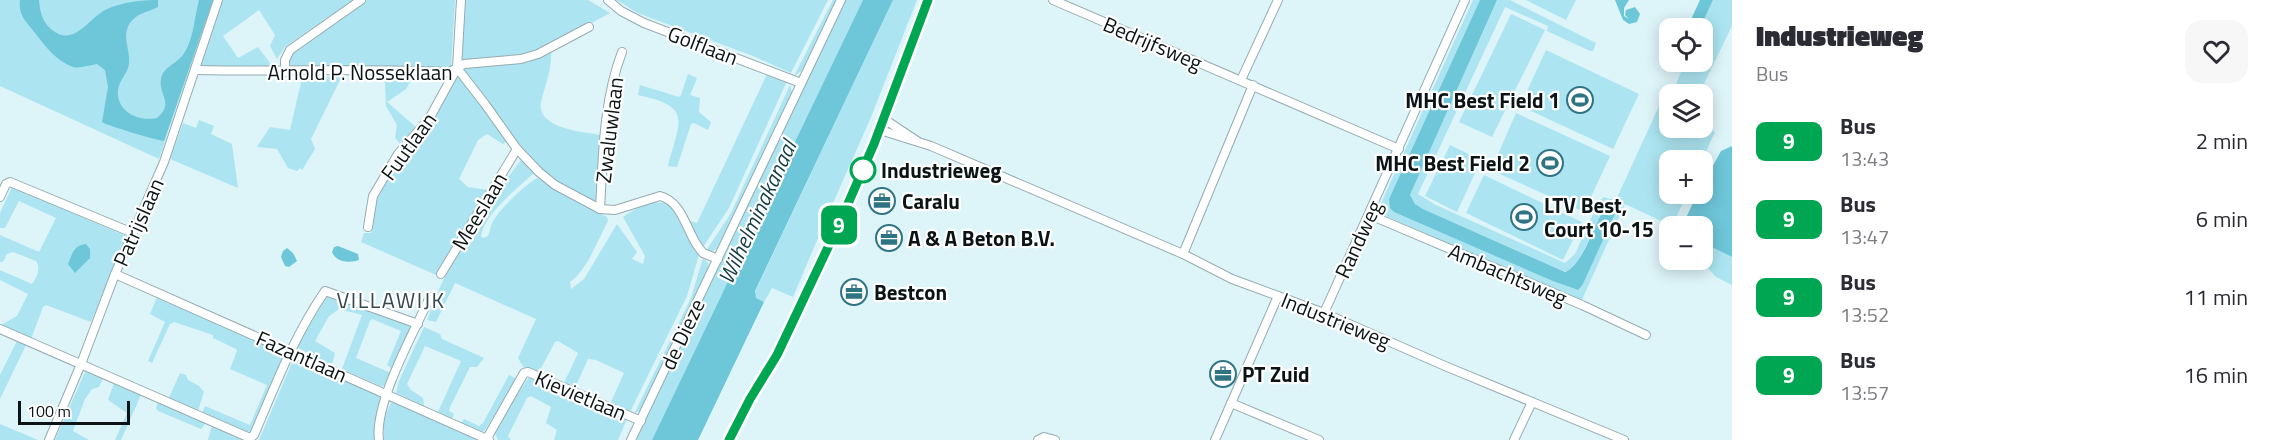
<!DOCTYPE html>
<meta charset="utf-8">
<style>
:root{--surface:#fff;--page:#f7f7f7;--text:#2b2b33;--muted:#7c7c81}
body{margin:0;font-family:"Titillium Web",sans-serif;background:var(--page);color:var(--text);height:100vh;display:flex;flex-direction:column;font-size:22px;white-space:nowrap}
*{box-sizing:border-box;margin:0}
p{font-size:20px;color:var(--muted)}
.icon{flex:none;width:33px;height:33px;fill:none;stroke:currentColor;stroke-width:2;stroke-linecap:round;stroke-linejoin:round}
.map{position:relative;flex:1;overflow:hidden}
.panel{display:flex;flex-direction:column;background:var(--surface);width:540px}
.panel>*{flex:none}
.badge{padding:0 12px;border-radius:9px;font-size:21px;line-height:39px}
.controls{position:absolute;left:1659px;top:18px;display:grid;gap:12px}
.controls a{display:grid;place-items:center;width:54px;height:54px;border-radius:12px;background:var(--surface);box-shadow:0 3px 15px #0003;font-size:30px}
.scale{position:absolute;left:18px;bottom:15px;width:112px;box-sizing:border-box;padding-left:6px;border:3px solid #0b1315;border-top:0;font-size:16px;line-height:21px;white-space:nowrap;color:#0b1315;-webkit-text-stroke:4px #fff;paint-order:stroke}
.map>.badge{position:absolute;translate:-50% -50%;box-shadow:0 0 0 3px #fff}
.round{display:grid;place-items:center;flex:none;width:63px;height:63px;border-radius:18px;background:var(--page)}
.headline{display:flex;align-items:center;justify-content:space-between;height:102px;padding:0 24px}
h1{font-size:28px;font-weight:800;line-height:45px}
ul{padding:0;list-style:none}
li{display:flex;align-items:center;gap:18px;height:78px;padding:0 24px}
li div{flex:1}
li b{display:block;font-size:22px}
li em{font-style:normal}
li .badge{min-width:66px;font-weight:700;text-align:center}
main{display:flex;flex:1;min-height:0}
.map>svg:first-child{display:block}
.green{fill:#ace5f1}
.water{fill:#6ec6d9}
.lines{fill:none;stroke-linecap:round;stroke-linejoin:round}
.minor-casing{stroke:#95abb0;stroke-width:10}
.minor{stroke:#fff;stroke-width:8}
.line-casing{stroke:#fff;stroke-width:14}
.line{stroke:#00a651;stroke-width:9}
.stop-dot{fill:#fff;stroke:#00a651;stroke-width:3}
.labels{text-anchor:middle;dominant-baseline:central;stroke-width:4.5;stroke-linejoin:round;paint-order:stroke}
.street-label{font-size:21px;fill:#0b1315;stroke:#fff}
.poi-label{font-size:21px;font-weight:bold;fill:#0b1315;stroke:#fff;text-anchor:start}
.stop-label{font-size:21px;font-weight:bold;fill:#0b1315;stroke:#fff;text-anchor:start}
.water-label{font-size:22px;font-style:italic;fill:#123c44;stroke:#fff}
.neighbourhood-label{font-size:22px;letter-spacing:1.5px;fill:#35484c;stroke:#fff}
</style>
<main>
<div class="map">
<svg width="1732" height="440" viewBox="0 0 1732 440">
<rect width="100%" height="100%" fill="#ddf4f9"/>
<g class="green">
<path d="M 0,0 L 213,0 L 159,159 L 0,86 Z"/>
<path d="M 223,0 L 353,0 L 285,47 L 277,59 L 270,46 L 275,35 L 259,10 L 223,36 L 238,58 L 258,47 L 273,67 L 203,67 L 201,65 Z"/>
<path d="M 364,0 L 455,0 L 451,69 L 291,68 L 289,59 L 295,51 Z"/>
<path d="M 464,0 L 588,0 L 610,13 L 537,53 L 519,57 L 460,61 Z"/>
<path d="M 616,0 L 828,0 L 791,73 L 753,56 L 640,14 C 631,10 625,4 616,0 Z"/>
<path d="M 833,0 L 837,0 L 803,70 L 794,76 Z"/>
<path d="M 845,0 L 863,0 L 652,440 L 636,440 Z"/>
<path d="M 893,0 L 917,0 L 871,117 L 826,219 L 793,297 L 772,288 L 764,302 L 756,298 L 755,292 Z"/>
<path d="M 1473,0 L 1480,0 L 1389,199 L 1470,244 L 1574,289 L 1583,284 L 1620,203 L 1616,200 L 1659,106 L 1669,111 L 1670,128 L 1703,126 L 1715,132 L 1702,160 L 1670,160 L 1670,194 L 1687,194 L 1672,226 L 1625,204 L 1581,302 L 1377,212 Z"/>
<path d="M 1497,0 L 1510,0 L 1596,43 L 1593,51 L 1590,51 L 1547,31 L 1548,26 L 1505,7 L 1418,194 L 1434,204 L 1565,263 L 1575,254 L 1599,201 L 1604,197 L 1610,199 L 1578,261 L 1568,271 L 1563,271 L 1423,209 L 1415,204 L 1410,195 Z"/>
<path d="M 1526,0 L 1576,0 L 1566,20 Z"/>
<path d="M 1713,0 L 1732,0 L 1732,26 L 1699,94 L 1672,94 L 1685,62 L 1702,62 L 1702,28 L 1700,28 Z"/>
<path d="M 1511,14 L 1545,30 L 1492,137 L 1459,122 Z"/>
<path d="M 1546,50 L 1639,94 L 1613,149 L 1520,106 Z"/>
<path d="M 551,51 C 552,70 545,85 541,102 C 536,129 584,132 601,135 L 597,204 L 548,176 L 507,130 L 462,68 L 532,60 Z"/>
<path d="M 382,74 L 415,74 L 406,89 L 387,102 L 416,127 L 401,145 L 395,138 L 397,125 L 386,106 L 385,83 Z"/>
<path d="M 688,74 L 697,78 L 690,95 L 700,98 L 699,112 L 711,122 L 708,130 L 694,123 L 691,124 L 677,167 L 668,166 C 680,120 693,107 638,95 L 640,85 L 679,97 L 681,95 Z"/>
<path d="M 767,74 L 787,81 L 729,208 L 703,247 L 688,222 L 690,221 L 697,223 Z"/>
<path d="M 458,75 L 507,140 L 503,144 L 487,134 L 478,140 L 459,179 L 468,187 L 488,190 L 436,275 L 361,242 L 364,233 L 371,233 C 369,191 402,163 423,131 C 435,113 445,91 458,75 Z"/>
<path d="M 342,76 L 311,139 L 315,149 L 302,170 L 300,168 L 297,171 L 288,168 L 277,149 L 257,147 L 270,127 L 290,130 L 302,78 Z"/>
<path d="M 790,85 L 792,92 L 791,97 L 719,247 L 713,251 L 706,251 L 731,213 Z"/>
<path d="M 1516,113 L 1610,156 L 1584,212 L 1491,170 Z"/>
<path d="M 199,120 L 214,126 L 211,134 L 232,144 L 238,188 L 170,159 L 183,123 L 196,128 Z"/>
<path d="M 1450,145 L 1481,160 L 1457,212 L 1425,196 Z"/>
<path d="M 522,159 L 534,173 C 518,188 484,214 481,236 L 483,238 L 488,236 C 490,232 490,227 492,223 C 499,209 524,186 537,178 L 607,217 L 608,221 C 599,238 586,272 570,282 L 571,289 L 584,279 L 617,224 L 637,252 L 632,259 L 643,264 L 645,256 L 623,217 C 637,207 656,197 673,206 L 699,255 L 687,296 L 630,412 L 610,404 L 624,373 L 596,360 L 588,359 L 575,388 L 564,383 L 578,353 L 558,341 L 555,342 L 539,372 L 524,368 L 518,358 L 536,319 L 455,283 L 436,322 L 427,320 C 433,306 438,290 445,277 C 467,235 493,196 522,159 Z"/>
<path d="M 1484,175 L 1582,222 L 1563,260 L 1466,213 Z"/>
<path d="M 12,187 L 126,236 L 125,241 L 91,322 L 46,305 L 43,307 L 31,339 L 1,325 L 17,316 L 28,294 L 0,280 L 0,270 L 32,284 C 37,278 41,268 36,261 L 13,252 L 7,254 L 3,262 L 0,262 L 0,235 L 39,252 L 56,218 L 19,201 L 5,228 L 0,228 L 0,213 Z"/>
<path d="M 1703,241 L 1732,257 L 1732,285 L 1716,277 L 1701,260 L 1702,260 Z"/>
<path d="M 703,258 L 708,263 L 709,270 L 643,408 L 634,414 L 691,298 Z"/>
<path d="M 328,295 L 410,324 L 412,327 L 394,370 L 387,365 L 401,331 L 372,319 L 370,321 L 356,358 L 393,374 L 386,386 L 380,386 L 342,369 L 362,315 L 339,309 L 329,316 L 315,341 L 335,353 L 332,365 L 296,347 Z"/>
<path d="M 157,297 L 282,351 L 285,356 L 252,435 L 202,413 L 205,406 L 250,425 L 267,385 L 230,369 L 237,351 L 236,349 L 213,338 L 213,335 L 174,322 L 170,324 L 152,363 L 148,361 L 165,322 L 150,314 Z"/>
<path d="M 424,327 L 440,334 L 442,339 L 484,358 L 477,367 L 470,367 L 450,407 L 449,411 L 454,414 L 452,419 L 438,412 L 461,361 L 425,346 L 407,384 L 411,390 L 423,398 L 424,406 L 396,393 L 399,381 Z"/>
<path d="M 17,341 L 26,345 L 0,399 L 0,375 Z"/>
<path d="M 298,360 L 305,361 L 370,391 L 382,398 L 375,420 L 377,440 L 259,440 L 291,365 Z"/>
<path d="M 85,372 L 103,379 L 99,387 L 92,389 L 85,399 L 73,431 L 89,440 L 55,440 Z"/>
<path d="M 180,373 L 186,375 L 188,380 L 199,386 L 204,392 L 198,411 L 169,398 Z"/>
<path d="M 509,375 L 517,379 L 485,430 L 483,432 L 461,423 L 464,419 L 479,426 L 483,423 Z"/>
<path d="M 529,377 L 627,419 L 618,440 L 554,440 L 557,430 L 546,423 L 551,407 L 531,396 L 527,398 L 508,436 L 511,440 L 498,440 L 494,431 L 496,425 Z"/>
<path d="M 114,383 L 141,395 L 121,440 L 115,440 L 127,413 L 108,400 Z"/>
<path d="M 158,402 L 206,423 L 201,429 L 158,411 L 156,408 Z"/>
<path d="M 394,402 L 475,437 L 477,440 L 384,440 L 383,420 L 391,403 Z"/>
<path d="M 0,424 L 38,440 L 0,440 Z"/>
<path d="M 212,426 L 243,440 L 244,440 L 208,440 Z"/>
</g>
<g class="water">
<path d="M 20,0 L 39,0 C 40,12 42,21 51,29 C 74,49 89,17 107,9 C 124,2 140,0 158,0 L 158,7 C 147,13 138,12 130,23 C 121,36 131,51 129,64 C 128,73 119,80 118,90 C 116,112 139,122 157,118 C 175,103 158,95 161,79 C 163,67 176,64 183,55 C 194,39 194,18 199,0 L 213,0 L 164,141 C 159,141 105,125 102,122 L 108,87 L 105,70 L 97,64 C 89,65 80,69 73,67 C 55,60 47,48 35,33 C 27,22 18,16 20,0 Z"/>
<path d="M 863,0 L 893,0 L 755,291 L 756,298 L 764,302 L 698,440 L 652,440 Z"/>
<path d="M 1480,0 L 1497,0 L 1410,195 L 1415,204 L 1423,209 L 1565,272 C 1584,265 1597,216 1610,199 L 1620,203 L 1583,284 L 1578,290 L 1553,281 L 1394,212 L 1390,208 L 1389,199 Z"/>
<path d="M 1615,0 L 1629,0 L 1624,8 L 1624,16 L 1629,19 L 1625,15 L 1626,10 L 1635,7 L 1640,14 L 1637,22 L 1629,24 L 1623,20 Z"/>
<path d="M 1700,0 L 1713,0 L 1700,28 L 1687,28 Z"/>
<path d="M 1732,146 L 1732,257 L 1704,243 L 1702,226 L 1691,226 L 1686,218 L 1697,194 L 1702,194 L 1703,184 L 1721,151 Z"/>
<path d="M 86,244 L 90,249 L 90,258 L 75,273 L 68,264 C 72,254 74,245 86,244 Z"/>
<path d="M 338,246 L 358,254 L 359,260 C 349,263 337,263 332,252 L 334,247 Z"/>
<path d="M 287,248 L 293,253 L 297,261 L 289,267 L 285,266 L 281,257 L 283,251 Z"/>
</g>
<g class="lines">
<defs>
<g id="minor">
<path d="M 608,0 L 621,11 L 644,23 L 801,83"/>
<path d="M 1053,0 L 1399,149"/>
<path d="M 457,68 L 464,64 L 521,59 L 538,54 L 589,27"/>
<path d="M 196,70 C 281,72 365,68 449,72 L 457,68 L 485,104 L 517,149 L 539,172 L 555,185 L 600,209 L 615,210 L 660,196 C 683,202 686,231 699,248 L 703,253 L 718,259"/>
<path d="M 285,72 L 285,60 L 290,50 L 361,0"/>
<path d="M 1241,80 L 1278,0"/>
<path d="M 884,119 L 917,141"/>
<path d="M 880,130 L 931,146 L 1183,254 L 1232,279 L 1324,313 L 1445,366 L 1624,440"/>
<path d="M 0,197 L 6,184 L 10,182 L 133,233"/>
<path d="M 600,209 C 603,157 603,102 622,52"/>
<path d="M 1370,215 L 1582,305 L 1646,335"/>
<path d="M 368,227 L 373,196 L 398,154 L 429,119 L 457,68 L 461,0"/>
<path d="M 1183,254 L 1253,85"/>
<path d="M 115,274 L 489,440"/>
<path d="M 441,274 L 517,149"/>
<path d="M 1324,313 L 1465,0"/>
<path d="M 0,329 L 250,438 L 254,435 C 275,386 294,336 325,291 L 418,324"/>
<path d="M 1231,403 L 1319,440"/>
<path d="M 49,440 L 81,364 L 115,274 L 164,162 L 218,0"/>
<path d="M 379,440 C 374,403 414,332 430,297"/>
<path d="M 486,440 L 524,373 L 528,372 L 641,421"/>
<path d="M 631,440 L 841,0"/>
<path d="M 729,440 L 750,399 L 777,355 L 840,221 L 880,130 L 928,0"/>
<path d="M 1038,440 L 1044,437 L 1055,440"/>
<path d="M 1215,440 L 1278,296"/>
<path d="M 1514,440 L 1532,402"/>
</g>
</defs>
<use href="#minor" class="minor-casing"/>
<use href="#minor" class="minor"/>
</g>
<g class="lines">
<defs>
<path id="line" d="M 729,440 L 750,399 L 777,355 L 840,222 L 874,144 L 928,0"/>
</defs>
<use href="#line" class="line-casing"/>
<use href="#line" class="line"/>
</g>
<defs>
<symbol id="stadium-ring" viewBox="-11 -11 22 22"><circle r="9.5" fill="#fff" stroke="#2f7482" stroke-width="1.5"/><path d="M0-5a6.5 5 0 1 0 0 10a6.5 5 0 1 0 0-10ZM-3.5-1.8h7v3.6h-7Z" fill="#2f7482"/></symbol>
<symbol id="office-ring" viewBox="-11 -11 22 22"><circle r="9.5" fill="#fff" stroke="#2f7482" stroke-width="1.5"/><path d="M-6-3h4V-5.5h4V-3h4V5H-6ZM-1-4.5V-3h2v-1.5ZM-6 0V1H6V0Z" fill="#2f7482"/></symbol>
</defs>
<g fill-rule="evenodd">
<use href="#stadium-ring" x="1565" y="85" width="30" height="30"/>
<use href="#stadium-ring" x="1535" y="148" width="30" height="30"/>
<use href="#office-ring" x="867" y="186" width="30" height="30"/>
<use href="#stadium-ring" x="1509" y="202" width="30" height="30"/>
<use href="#office-ring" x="874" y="223" width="30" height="30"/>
<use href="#office-ring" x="839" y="277" width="30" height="30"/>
<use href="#office-ring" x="1208" y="359" width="30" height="30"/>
</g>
<circle class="stop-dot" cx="863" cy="170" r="12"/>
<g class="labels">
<g class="street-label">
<text transform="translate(1153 43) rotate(23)">Bedrijfsweg</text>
<text transform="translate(703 45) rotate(21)">Golflaan</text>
<text x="360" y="72">Arnold P. Nosseklaan</text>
<text transform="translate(609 130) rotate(-83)">Zwaluwlaan</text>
<text transform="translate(408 146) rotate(-54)">Fuutlaan</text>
<text transform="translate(479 211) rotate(-59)">Meeslaan</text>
<text transform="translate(138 222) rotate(-66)">Patrijslaan</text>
<text transform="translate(1358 239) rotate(-65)">Randweg</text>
<text transform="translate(1508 274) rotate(23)">Ambachtsweg</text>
<text transform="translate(1336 320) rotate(22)">Industrieweg</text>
<text transform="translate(682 334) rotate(-65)">de Dieze</text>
<text transform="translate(302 356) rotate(24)">Fazantlaan</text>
<text transform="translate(581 395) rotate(23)">Kievietlaan</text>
</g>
<g class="poi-label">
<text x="1560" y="100" text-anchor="end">MHC Best Field 1</text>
<text x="1530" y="163" text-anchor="end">MHC Best Field 2</text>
<text x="902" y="201">Caralu</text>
<text x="1544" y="205">LTV Best,<tspan x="1544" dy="24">Court 10-15</tspan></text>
<text x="908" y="238">A &amp; A Beton B.V.</text>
<text x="874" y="292">Bestcon</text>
<text x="1242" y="374">PT Zuid</text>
</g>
<g class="stop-label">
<text x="881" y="170">Industrieweg</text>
</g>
<g class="water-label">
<text transform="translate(757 212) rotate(-65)">Wilhelminakanaal</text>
</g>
<g class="neighbourhood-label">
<text x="391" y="300">VILLAWIJK</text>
</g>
</g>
</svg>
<div class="controls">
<a><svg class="icon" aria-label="locate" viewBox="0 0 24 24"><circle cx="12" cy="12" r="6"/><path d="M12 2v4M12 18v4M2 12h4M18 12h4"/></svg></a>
<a><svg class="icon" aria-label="layers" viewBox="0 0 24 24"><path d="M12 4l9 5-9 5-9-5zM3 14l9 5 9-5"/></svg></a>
<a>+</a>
<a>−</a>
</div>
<div class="scale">100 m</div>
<b class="badge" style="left:839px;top:225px;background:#00a651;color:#fff">9</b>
</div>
<section class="panel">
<div class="headline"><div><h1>Industrieweg</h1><p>Bus</p></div><a class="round"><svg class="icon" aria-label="heart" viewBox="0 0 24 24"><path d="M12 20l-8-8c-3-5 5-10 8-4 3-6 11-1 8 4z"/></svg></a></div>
<ul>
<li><span class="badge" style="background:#00a651;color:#fff">9</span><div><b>Bus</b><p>13:43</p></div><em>2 min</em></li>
<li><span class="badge" style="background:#00a651;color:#fff">9</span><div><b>Bus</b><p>13:47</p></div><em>6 min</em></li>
<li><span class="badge" style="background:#00a651;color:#fff">9</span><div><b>Bus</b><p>13:52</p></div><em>11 min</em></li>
<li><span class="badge" style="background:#00a651;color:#fff">9</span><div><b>Bus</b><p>13:57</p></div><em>16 min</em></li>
</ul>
</section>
</main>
